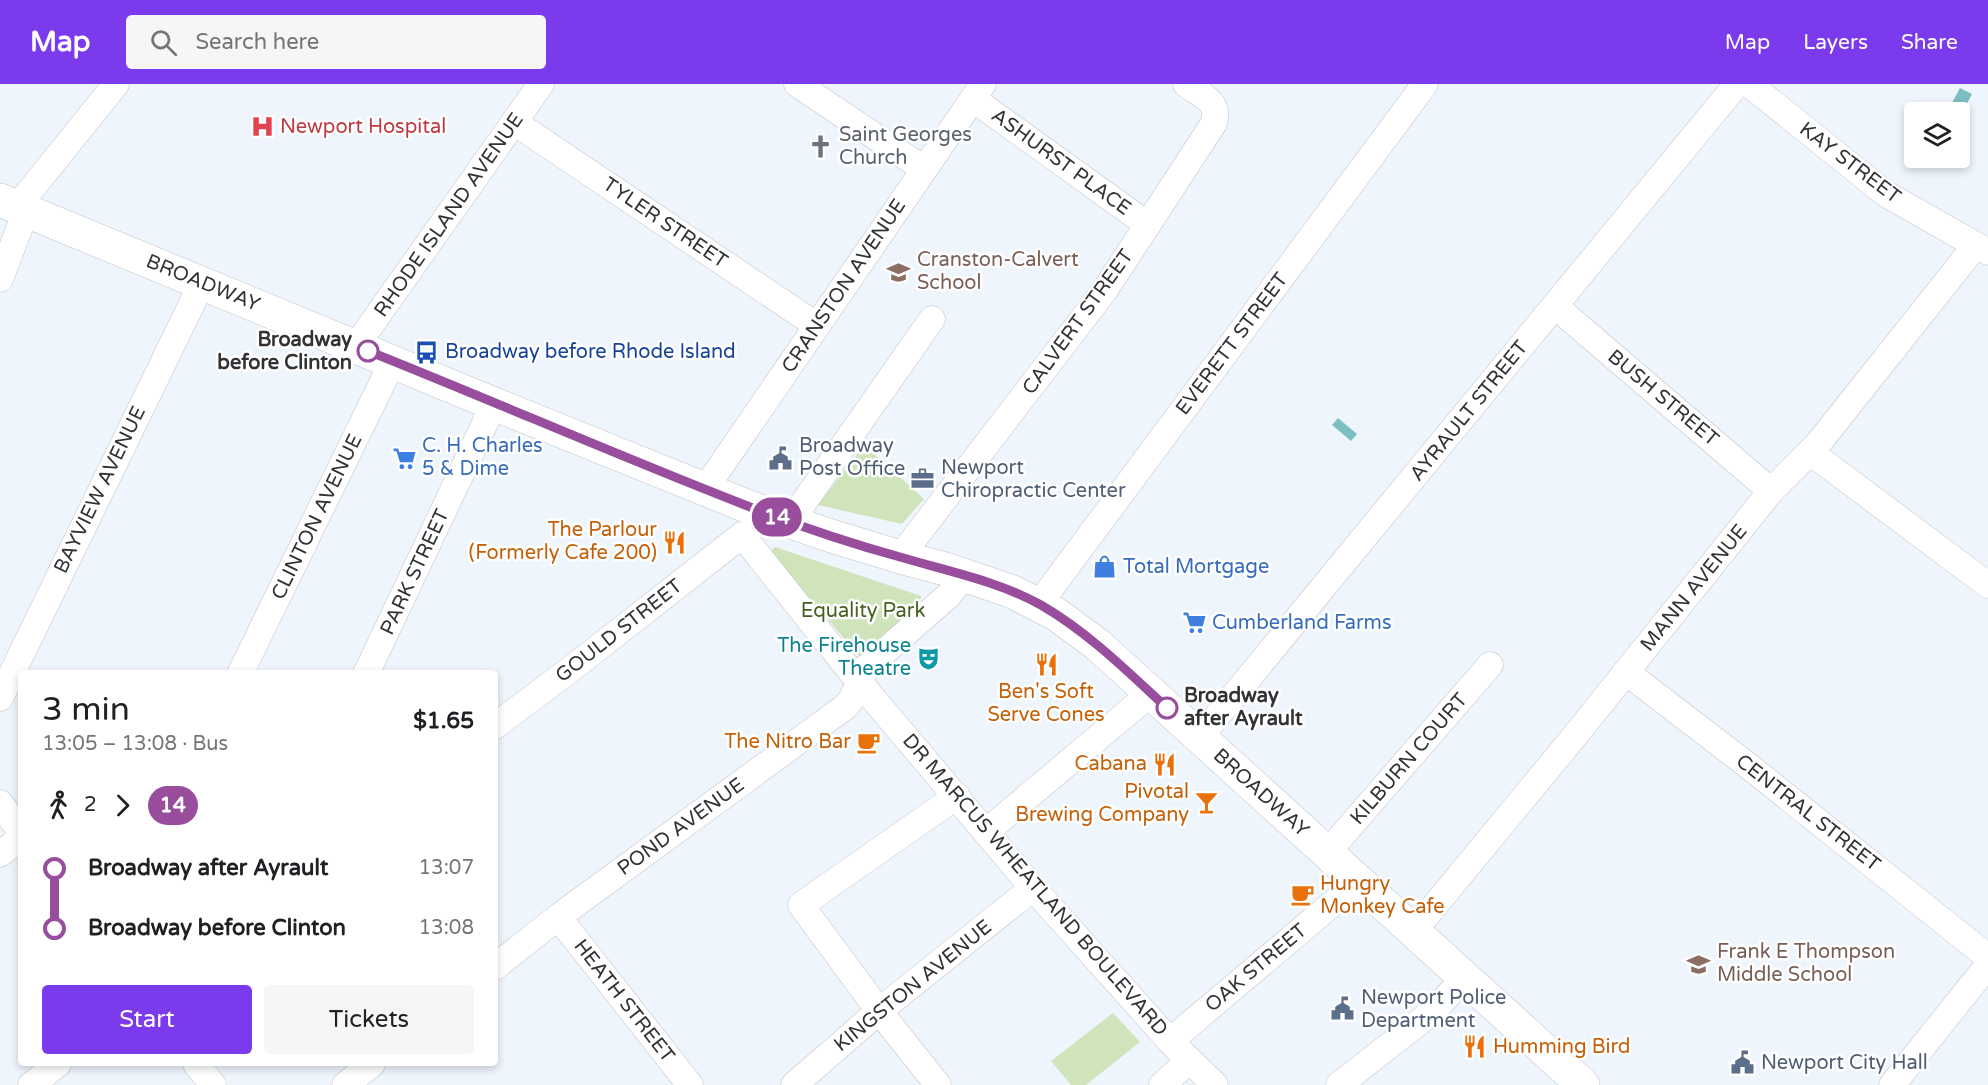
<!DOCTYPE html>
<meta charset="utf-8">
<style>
:root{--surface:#fff;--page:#f6f6f6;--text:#202124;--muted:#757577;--accent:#7c3aed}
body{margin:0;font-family:"Varela Round",sans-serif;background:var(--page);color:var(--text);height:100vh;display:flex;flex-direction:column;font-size:22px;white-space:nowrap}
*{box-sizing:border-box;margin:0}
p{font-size:20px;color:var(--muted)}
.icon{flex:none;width:33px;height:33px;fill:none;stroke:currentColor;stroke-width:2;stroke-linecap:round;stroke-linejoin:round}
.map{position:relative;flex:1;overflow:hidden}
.panel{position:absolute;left:18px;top:586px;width:480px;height:396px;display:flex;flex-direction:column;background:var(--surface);border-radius:6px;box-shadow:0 3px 9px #0003}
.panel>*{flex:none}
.badge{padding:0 12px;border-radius:20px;font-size:21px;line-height:39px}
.buttons{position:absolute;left:1904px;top:18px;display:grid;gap:12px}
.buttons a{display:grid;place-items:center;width:66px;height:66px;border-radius:6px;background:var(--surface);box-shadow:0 3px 9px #0003;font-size:30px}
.map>.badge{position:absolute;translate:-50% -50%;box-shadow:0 0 0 3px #fff}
.legs{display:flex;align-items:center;gap:9px;height:66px;padding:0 24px;font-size:20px}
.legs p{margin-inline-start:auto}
.overview{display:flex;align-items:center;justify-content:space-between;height:102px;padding:0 24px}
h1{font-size:33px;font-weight:600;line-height:45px}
.primary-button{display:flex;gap:12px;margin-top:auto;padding:12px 24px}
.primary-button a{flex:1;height:69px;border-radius:6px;background:var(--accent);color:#fff;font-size:24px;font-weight:600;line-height:69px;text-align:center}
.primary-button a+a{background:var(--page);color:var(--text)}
ul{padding:0 24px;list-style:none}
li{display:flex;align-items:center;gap:21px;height:60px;font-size:22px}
li i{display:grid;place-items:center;width:9px;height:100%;margin:0 8px;background:currentColor}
li i::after{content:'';width:15px;height:15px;margin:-8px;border:4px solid;border-radius:50%;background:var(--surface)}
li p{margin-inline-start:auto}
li:first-child i{background:linear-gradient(#0000 50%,currentColor 0)}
li:last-child i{background:linear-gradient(currentColor 50%,#0000 0)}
header{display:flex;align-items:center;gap:36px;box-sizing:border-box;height:84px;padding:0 30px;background:var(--accent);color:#fff}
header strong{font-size:28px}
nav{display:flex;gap:33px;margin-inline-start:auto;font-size:21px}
.search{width:420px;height:54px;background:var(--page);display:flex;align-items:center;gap:15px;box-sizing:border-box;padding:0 21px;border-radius:6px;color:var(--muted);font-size:22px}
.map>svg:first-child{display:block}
.green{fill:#d0e4bb}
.water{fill:#7dbec3}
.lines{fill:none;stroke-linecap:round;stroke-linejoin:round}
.minor-casing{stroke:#bec3cb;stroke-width:27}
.major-casing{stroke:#bec3cb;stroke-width:34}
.minor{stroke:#fff;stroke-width:26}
.major{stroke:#fff;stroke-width:33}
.line-1-casing{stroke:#fff;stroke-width:14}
.line-1{stroke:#994d9d;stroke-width:9}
.stop-1-dot{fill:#fff;stroke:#994d9d;stroke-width:3}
.labels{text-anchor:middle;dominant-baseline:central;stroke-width:5;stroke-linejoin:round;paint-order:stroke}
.health-label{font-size:20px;fill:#be3a42;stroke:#fff;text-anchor:start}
.worship-label{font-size:20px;fill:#5b616d;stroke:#fff;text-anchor:start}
.street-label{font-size:20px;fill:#303235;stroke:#fff}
.education-label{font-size:20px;fill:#785e54;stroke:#fff;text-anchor:start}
.stop-label{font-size:20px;font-weight:bold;fill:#303235;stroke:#fff;text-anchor:end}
.transit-label{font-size:20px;fill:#164399;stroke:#fff;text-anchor:start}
.shop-label{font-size:20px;fill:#366cbe;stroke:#fff;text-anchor:start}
.service-label{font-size:20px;fill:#4e5e75;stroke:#fff;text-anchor:start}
.food-label{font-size:20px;fill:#c56008;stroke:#fff;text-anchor:end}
.park-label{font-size:20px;fill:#456120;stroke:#fff}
.culture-label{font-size:20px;fill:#0d838f;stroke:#fff;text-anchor:end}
</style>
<header>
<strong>Map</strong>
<div class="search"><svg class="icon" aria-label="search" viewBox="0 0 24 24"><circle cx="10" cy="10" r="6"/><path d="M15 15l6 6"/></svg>Search here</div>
<nav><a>Map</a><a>Layers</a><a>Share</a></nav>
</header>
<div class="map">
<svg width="1988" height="1001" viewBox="0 0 1988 1001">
<rect width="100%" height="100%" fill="#eff5fd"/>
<g class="green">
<path d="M 864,361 L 924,415 L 902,440 L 818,421 Z"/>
<path d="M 775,463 L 921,512 L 920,519 L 860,573 L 770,468 Z"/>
<path d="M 1113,929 L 1140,958 L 1086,1001 L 1071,1001 L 1051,977 Z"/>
</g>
<g class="water">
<path d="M 1960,4 L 1972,10 L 1959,35 L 1959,28 L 1947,28 Z"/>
<path d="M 1338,334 L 1357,350 L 1351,357 L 1332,341 Z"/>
</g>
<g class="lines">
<defs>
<g id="minor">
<path d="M 797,0 L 924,85"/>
<path d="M 1749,0 L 1886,110 L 1988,168"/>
<path d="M 973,15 L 1148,141"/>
<path d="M 514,38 L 816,241"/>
<path d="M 17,123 L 116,0"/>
<path d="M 0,195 L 26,127"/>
<path d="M 1555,222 L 1771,407"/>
<path d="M 356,262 L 541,0"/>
<path d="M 1810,368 L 1988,501"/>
<path d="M 705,405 L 983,0"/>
<path d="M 790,438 L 932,235"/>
<path d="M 742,451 L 860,599 L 1033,804 L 1170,957 L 1215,1001"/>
<path d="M 900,473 L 1105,206 L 1214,39 C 1220,17 1202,12 1186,0"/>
<path d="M 1039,520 L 1425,0"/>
<path d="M 1626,588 L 1746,680 L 1988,873"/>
<path d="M 240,590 L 393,277"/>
<path d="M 366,590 L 494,320"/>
<path d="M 0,614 L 202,199"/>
<path d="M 495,642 L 571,585 L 742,451"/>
<path d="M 1200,653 L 1737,0"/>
<path d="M 0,719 L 21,748"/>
<path d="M 987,747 L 1151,609"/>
<path d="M 1327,769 L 1490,581"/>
<path d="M 0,770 L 21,754"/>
<path d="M 558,833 L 690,1001"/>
<path d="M 1413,848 L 1578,648 L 1771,407 L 1817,361 L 1976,161"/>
<path d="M 495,883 L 558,833 L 845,623 L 851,616 L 866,584 L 949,511 L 965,491"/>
<path d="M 1170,957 L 1358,798"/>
<path d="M 196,980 L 213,1001"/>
<path d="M 31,1001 L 58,980"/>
<path d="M 345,1001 L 372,980"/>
<path d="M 794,1001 L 879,927 L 1033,804"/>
<path d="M 938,1001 L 879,927 L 801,821 L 957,712"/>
<path d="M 1162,1001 L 1189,977"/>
<path d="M 1339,1001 L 1432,928 L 1465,894"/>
<path d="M 1892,1001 L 1988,881"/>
</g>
<path id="major" d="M 0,116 L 494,320 L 749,423 L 825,450 L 900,473 L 949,486 L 1013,508 L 1056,530 L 1098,561 L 1583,1001"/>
</defs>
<use href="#minor" class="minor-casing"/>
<use href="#major" class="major-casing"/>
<use href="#minor" class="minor"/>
<use href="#major" class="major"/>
</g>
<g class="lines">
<defs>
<path id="line-1" d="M 368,267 C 496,318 621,373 750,423 C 799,442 849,459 900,473 C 947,487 998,497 1041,521 C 1089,549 1127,587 1167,624"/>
</defs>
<use href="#line-1" class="line-1-casing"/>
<use href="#line-1" class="line-1"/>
</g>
<defs>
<symbol id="hospital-bare" viewBox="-9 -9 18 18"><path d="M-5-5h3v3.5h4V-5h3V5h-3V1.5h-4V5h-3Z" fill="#e0444e" stroke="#fff" stroke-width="2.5" paint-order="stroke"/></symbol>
<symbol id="church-bare" viewBox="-9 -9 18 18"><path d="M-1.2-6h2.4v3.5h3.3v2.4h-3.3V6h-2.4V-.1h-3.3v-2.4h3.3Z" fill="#6b7280" stroke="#fff" stroke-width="2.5" paint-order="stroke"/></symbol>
<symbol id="school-bare" viewBox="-9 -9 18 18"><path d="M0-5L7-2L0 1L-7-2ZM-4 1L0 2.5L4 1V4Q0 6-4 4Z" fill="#8d6e63" stroke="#fff" stroke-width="2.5" paint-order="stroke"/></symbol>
<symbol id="bus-bare" viewBox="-9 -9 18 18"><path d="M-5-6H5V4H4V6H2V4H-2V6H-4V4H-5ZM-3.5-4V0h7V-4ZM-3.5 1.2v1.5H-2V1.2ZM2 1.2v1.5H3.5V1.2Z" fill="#1a4fb4" stroke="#fff" stroke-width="2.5" paint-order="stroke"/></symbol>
<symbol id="supermarket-bare" viewBox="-9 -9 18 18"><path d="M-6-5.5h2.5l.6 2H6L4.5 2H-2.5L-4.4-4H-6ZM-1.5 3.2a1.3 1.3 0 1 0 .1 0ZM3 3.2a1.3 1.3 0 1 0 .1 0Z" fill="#3f7fe0" stroke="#fff" stroke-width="2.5" paint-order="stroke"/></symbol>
<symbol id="civic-bare" viewBox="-9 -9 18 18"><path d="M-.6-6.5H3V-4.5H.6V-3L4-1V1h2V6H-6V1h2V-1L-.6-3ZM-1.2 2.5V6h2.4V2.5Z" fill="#5c6f8a" stroke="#fff" stroke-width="2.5" paint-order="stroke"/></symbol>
<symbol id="office-bare" viewBox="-9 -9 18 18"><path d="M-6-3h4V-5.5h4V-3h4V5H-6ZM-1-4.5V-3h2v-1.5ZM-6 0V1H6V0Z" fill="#5c6f8a" stroke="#fff" stroke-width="2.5" paint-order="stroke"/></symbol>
<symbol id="restaurant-bare" viewBox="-9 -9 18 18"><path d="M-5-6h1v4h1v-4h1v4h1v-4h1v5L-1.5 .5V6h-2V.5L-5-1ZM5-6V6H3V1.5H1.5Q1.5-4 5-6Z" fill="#e8710a" stroke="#fff" stroke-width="2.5" paint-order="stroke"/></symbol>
<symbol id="shop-bare" viewBox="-9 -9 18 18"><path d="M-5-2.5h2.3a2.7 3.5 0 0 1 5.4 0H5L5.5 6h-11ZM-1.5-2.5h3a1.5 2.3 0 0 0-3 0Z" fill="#3f7fe0" stroke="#fff" stroke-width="2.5" paint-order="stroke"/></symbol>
<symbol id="theatre-bare" viewBox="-9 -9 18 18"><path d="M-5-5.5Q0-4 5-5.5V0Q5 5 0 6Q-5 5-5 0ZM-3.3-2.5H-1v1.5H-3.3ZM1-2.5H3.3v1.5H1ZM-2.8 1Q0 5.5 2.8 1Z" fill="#0f9aa8" stroke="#fff" stroke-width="2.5" paint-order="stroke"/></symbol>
<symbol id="cafe-bare" viewBox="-9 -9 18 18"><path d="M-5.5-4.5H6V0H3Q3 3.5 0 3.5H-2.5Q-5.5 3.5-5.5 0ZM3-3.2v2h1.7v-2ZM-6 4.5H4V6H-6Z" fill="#e8710a" stroke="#fff" stroke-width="2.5" paint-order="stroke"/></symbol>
<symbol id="bar-bare" viewBox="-9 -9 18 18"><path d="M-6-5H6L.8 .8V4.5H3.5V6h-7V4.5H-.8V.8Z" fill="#e8710a" stroke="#fff" stroke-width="2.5" paint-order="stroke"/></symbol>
</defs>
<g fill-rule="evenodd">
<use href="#hospital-bare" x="246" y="26" width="33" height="33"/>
<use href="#church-bare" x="804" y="46" width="33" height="33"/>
<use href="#school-bare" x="882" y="172" width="33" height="33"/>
<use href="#bus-bare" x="410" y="252" width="33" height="33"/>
<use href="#supermarket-bare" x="388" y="358" width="33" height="33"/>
<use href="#civic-bare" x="764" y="358" width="33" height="33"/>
<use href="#office-bare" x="906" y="378" width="33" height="33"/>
<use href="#restaurant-bare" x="658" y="442" width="33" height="33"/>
<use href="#shop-bare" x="1088" y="466" width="33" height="33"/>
<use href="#supermarket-bare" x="1178" y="522" width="33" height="33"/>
<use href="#theatre-bare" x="912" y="558" width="33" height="33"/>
<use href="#restaurant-bare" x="1030" y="564" width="33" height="33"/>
<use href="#cafe-bare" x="852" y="642" width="33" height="33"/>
<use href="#restaurant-bare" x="1148" y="664" width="33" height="33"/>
<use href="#bar-bare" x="1190" y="702" width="33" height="33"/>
<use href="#cafe-bare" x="1286" y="794" width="33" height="33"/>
<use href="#school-bare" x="1682" y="864" width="33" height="33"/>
<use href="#civic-bare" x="1326" y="908" width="33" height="33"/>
<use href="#restaurant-bare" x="1458" y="946" width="33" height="33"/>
<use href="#civic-bare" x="1726" y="962" width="33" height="33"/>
</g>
<g class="stop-1-dot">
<circle cx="368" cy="267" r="10"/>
<circle cx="1167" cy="624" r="10"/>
</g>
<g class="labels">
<g class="health-label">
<text x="280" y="43">Newport Hospital</text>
</g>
<g class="worship-label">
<text x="839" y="51">Saint Georges<tspan x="839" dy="23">Church</tspan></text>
</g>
<g class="street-label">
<text transform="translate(1061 78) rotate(36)">ASHURST PLACE</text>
<text transform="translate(1850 79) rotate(37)">KAY STREET</text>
<text transform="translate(449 131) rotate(-55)">RHODE ISLAND AVENUE</text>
<text transform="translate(665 139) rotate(34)">TYLER STREET</text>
<text transform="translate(203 199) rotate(22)">BROADWAY</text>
<text transform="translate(844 202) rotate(-56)">CRANSTON AVENUE</text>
<text transform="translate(1078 238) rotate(-54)">CALVERT STREET</text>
<text transform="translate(1232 260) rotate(-53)">EVERETT STREET</text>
<text transform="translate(1663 314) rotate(40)">BUSH STREET</text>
<text transform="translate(1469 327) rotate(-51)">AYRAULT STREET</text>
<text transform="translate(100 406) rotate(-64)">BAYVIEW AVENUE</text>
<text transform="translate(317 433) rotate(-64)">CLINTON AVENUE</text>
<text transform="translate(415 488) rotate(-65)">PARK STREET</text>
<text transform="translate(1694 504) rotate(-51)">MANN AVENUE</text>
<text transform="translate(619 547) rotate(-38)">GOULD STREET</text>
<text transform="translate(1409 675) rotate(-49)">KILBURN COURT</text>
<text transform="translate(1261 709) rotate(42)">BROADWAY</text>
<text transform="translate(1808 729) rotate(38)">CENTRAL STREET</text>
<text transform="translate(681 743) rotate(-36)">POND AVENUE</text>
<text transform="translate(1035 801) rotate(49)">DR MARCUS WHEATLAND BOULEVARD</text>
<text transform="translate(1256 884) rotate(-40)">OAK STREET</text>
<text transform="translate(913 902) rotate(-39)">KINGSTON AVENUE</text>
<text transform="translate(624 917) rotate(52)">HEATH STREET</text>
</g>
<g class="education-label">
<text x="917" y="176">Cranston-Calvert<tspan x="917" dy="23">School</tspan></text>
<text x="1717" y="868">Frank E Thompson<tspan x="1717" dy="23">Middle School</tspan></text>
</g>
<g class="stop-label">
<text x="352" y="256">Broadway<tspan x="352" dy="23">before Clinton</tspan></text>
<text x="1184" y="612" text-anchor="start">Broadway<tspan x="1184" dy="23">after Ayrault</tspan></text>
</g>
<g class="transit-label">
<text x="445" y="268">Broadway before Rhode Island</text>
</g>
<g class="shop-label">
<text x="422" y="362">C. H. Charles<tspan x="422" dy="23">5 &amp; Dime</tspan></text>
<text x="1123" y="483">Total Mortgage</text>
<text x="1212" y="539">Cumberland Farms</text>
</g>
<g class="service-label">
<text x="799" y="362">Broadway<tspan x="799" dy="23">Post Office</tspan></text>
<text x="941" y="384">Newport<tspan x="941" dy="23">Chiropractic Center</tspan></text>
<text x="1361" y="914">Newport Police<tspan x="1361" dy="23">Department</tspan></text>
<text x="1761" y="979">Newport City Hall</text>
</g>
<g class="food-label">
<text x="657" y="446">The Parlour<tspan x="657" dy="23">(Formerly Cafe 200)</tspan></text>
<text x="1046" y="608" text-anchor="middle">Ben's Soft<tspan x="1046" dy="23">Serve Cones</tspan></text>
<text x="851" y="658">The Nitro Bar</text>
<text x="1147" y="680">Cabana</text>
<text x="1189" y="708">Pivotal<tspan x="1189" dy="23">Brewing Company</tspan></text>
<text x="1320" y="800" text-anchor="start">Hungry<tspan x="1320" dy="23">Monkey Cafe</tspan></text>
<text x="1493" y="963" text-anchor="start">Humming Bird</text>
</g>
<g class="park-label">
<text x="863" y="527">Equality Park</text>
</g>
<g class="culture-label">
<text x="911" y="562">The Firehouse<tspan x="911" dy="23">Theatre</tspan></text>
</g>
</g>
</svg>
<div class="buttons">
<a><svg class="icon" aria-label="layers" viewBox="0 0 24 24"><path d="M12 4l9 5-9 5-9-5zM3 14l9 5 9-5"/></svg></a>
</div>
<b class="badge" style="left:777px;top:433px;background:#994d9d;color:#fff">14</b>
<section class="panel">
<div class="overview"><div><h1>3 min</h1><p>13:05 – 13:08 · Bus</p></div><b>$1.65</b></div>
<div class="legs"><svg class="icon" aria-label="walk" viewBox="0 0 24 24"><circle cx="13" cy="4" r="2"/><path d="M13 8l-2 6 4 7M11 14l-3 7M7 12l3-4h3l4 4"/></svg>2<svg class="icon" aria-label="forward" viewBox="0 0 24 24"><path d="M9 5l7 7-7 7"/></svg><b class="badge" style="background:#994d9d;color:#fff">14</b></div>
<ul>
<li><i style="color:#994d9d"></i><b>Broadway after Ayrault</b><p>13:07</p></li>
<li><i style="color:#994d9d"></i><b>Broadway before Clinton</b><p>13:08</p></li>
</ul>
<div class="primary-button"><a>Start</a><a>Tickets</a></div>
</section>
</div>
